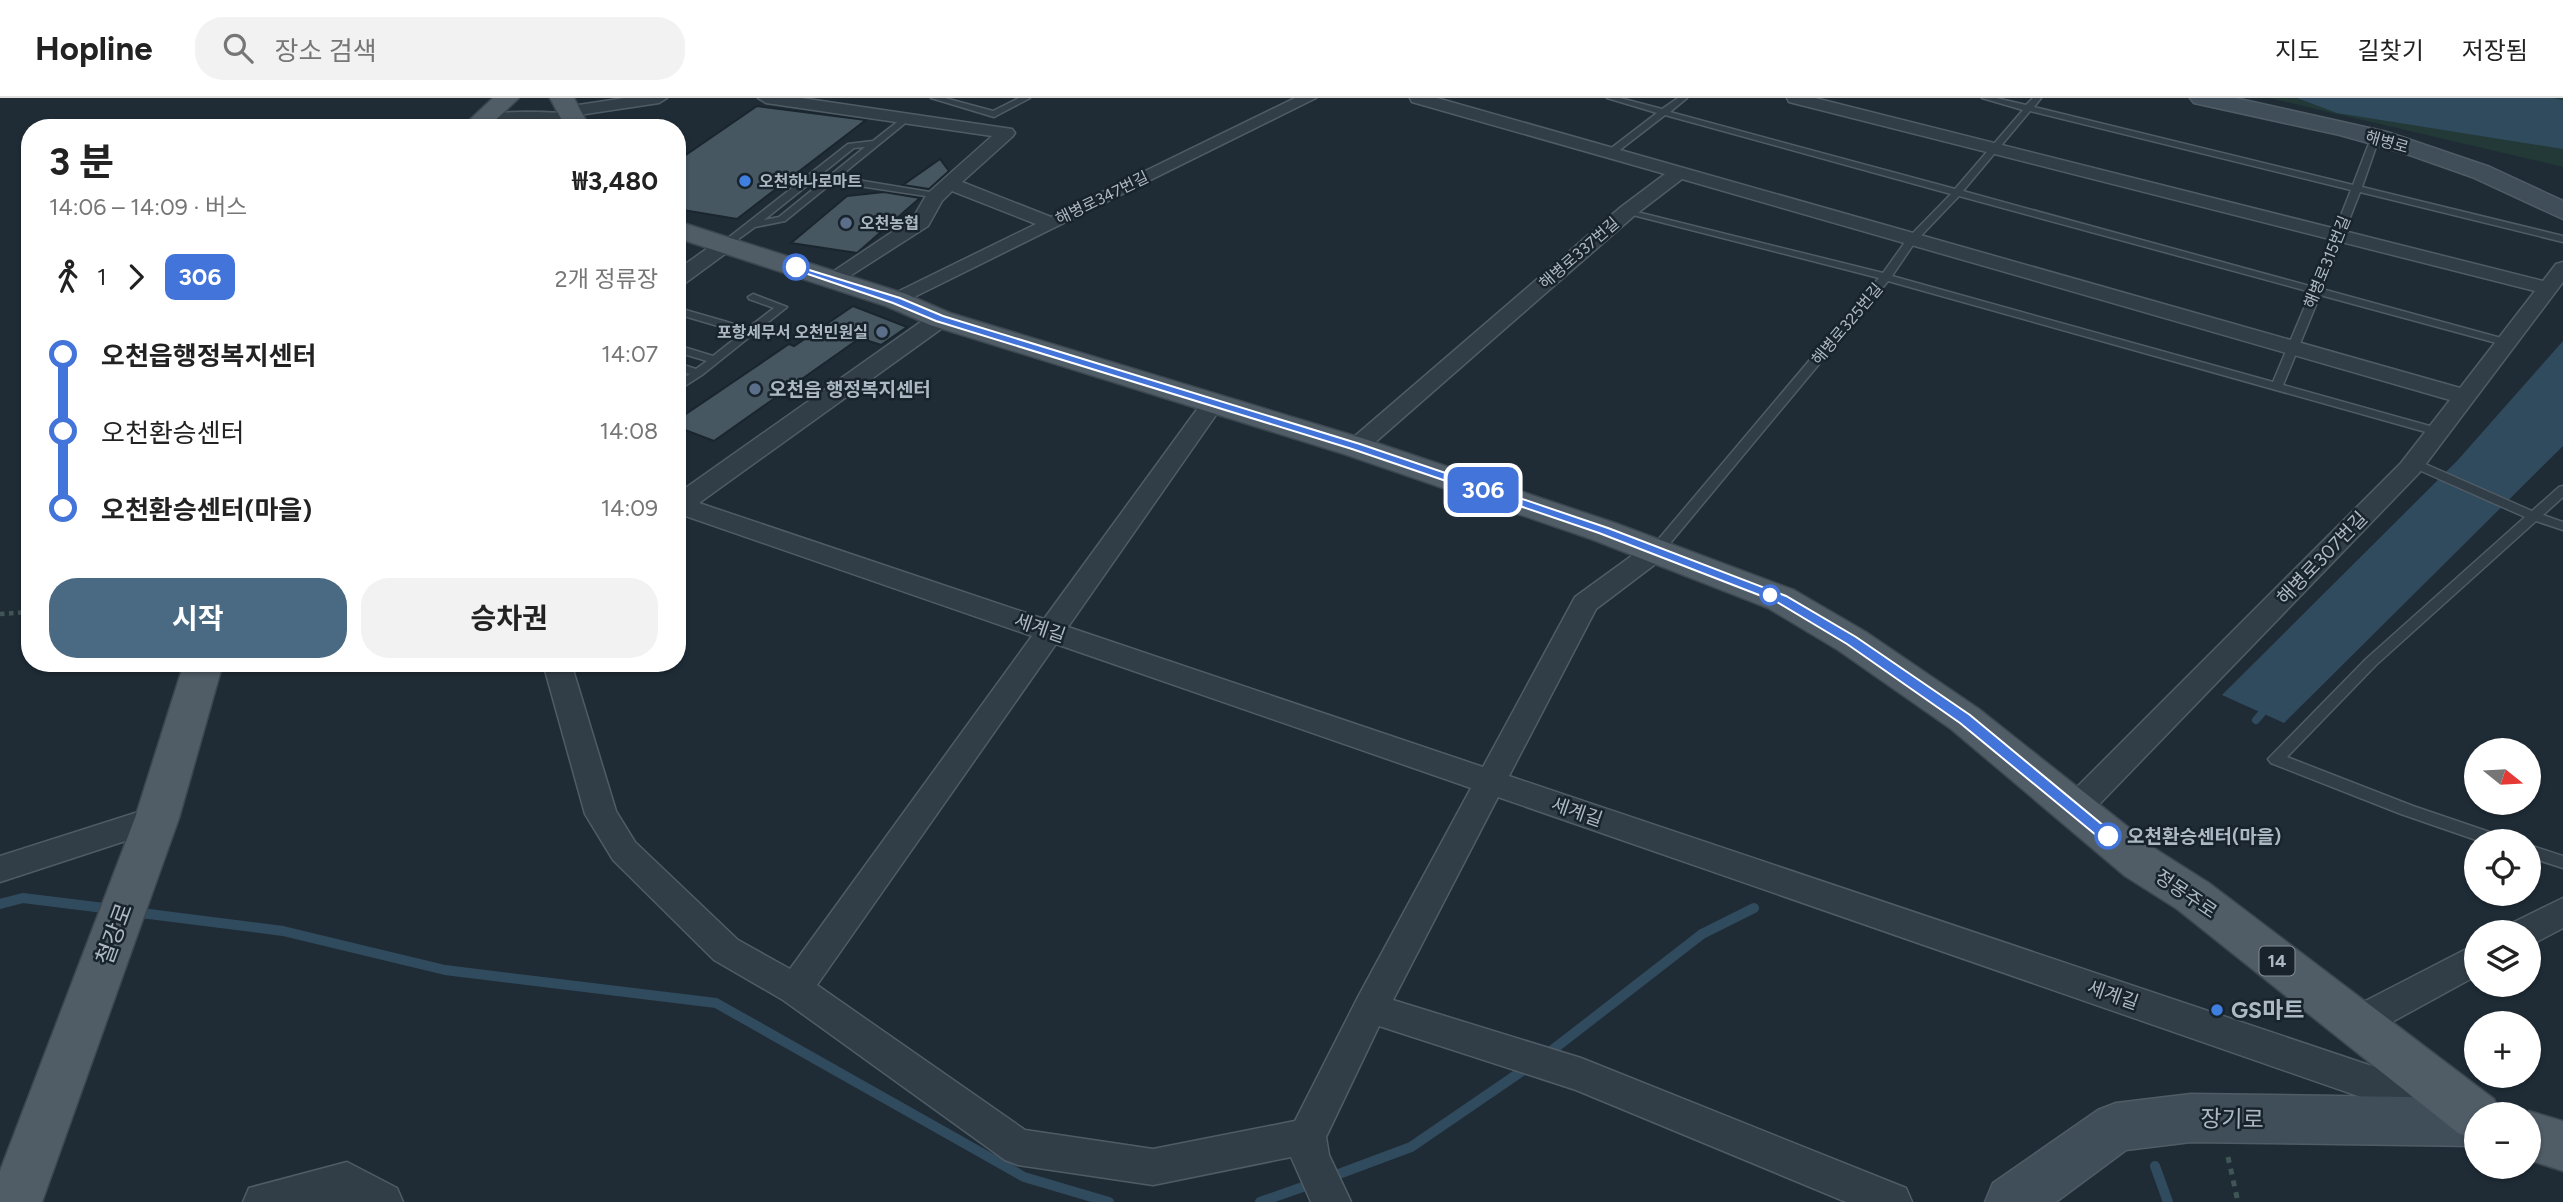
<!DOCTYPE html>
<html lang="ko">
<meta charset="utf-8">
<style>
:root{--surface:#fff;--page:#f2f2f2;--text:#222;--muted:#767676;--line:#e0e0e0;--accent:#4a6983}
body{margin:0;font-family:Figtree,"Noto Sans KR",sans-serif;background:var(--page);color:var(--text);height:100vh;display:flex;flex-direction:column;font-size:26px;white-space:nowrap}
*{box-sizing:border-box;margin:0}
p{font-size:23px;color:var(--muted)}
.icon{flex:none;width:38px;height:38px;fill:none;stroke:currentColor;stroke-width:2;stroke-linecap:round;stroke-linejoin:round}
.map{position:relative;flex:1;overflow:hidden}
.details{position:absolute;left:21px;top:21px;width:665px;height:553px;display:flex;flex-direction:column;background:var(--surface);border-radius:28px;box-shadow:0 2px 5px #0004}
.details>*{flex:none}
.badge{padding:0 14px;border-radius:10px;font-size:24px;line-height:46px}
.needle{width:46px;rotate:108deg}
.fabs{position:absolute;left:2464px;top:640px;display:grid;gap:14px}
.fabs a{display:grid;place-items:center;width:77px;height:77px;border-radius:50%;background:var(--surface);box-shadow:0 2px 5px #0004;font-size:35px}
.map>.badge{position:absolute;translate:-50% -50%;box-shadow:0 0 0 4px #fff}
.legs{display:flex;align-items:center;gap:10px;height:77px;padding:0 28px;font-size:23px}
.legs p{margin-inline-start:auto}
.summary{display:flex;align-items:center;justify-content:space-between;height:119px;padding:0 28px}
h1{font-size:38px;font-weight:700;line-height:52px}
.cta{display:flex;gap:14px;margin-top:auto;padding:14px 28px}
.cta a{flex:1;height:80px;border-radius:28px;background:var(--accent);color:#fff;font-size:28px;font-weight:700;line-height:80px;text-align:center}
.cta a+a{background:var(--page);color:var(--text)}
ul{padding:0 28px;list-style:none}
li{display:flex;align-items:center;gap:24px;height:77px;font-size:26px}
li i{display:grid;place-items:center;width:10px;height:100%;margin:0 9px;background:currentColor}
li i::after{content:'';width:18px;height:18px;margin:-9px;border:5px solid;border-radius:50%;background:var(--surface)}
li p{margin-inline-start:auto}
li:first-child i{background:linear-gradient(#0000 50%,currentColor 0)}
li:last-child i{background:linear-gradient(currentColor 50%,#0000 0)}
header{display:flex;align-items:center;gap:42px;box-sizing:border-box;height:98px;padding:0 35px;background:var(--surface);border-bottom:2px solid var(--line)}
header strong{font-size:33px}
nav{display:flex;gap:38px;margin-inline-start:auto;font-size:24px}
.search{width:490px;height:63px;background:var(--page);display:flex;align-items:center;gap:18px;box-sizing:border-box;padding:0 24px;border-radius:28px;color:var(--muted);font-size:26px}
.map>svg:first-child{display:block}
.green{fill:#223937}
.water{fill:#314b5e}
.lines{fill:none;stroke-linecap:round;stroke-linejoin:round}
.stream-far1{stroke:#314b5e;stroke-width:8}
.stream{stroke:#314b5e;stroke-width:10}
.building{fill:#465762;stroke:#1a252d;stroke-width:2}
.lane-casing{stroke:#505c65;stroke-width:3}
.street-casing{stroke:#505c65;stroke-width:3}
.secondary-casing{stroke:#505c65;stroke-width:3}
.primary-casing{stroke:#3c4750;stroke-width:3}
.path-far1{stroke:#405655;stroke-width:4.5;stroke-dasharray:4.5 4.5;stroke-linecap:butt}
.path{stroke:#405655;stroke-width:5;stroke-dasharray:6 6;stroke-linecap:butt}
.lane{fill:#323e47;fill-rule:evenodd}
.street{fill:#323e47;fill-rule:evenodd}
.secondary{fill:#404e5a;fill-rule:evenodd}
.primary{fill:#505d67;fill-rule:evenodd}
.line-1{fill:#4374d9;stroke:#fff;stroke-width:2}
.shop-dot{fill:#3f7fe0;stroke:#18232b;stroke-width:2.5}
.service-dot{fill:#5c6f8a;stroke:#18232b;stroke-width:2.5}
.stop-1-dot{fill:#fff;stroke:#4374d9;stroke-width:3.5}
.labels{text-anchor:middle;dominant-baseline:central;stroke-width:5;stroke-linejoin:round;paint-order:stroke}
.far-street-label{font-size:16px;fill:#acb9c4;stroke:#18232b}
.far-poi-label{font-size:16px;font-weight:bold;fill:#acb9c4;stroke:#18232b;text-anchor:start}
.shield{fill:#18232b;stroke:#808c96;stroke-width:2}
.shield-label{font-size:18px;font-weight:bold;fill:#acb9c4}
.poi-label{font-size:19px;font-weight:bold;fill:#acb9c4;stroke:#18232b;text-anchor:start}
.street-label{font-size:19px;fill:#acb9c4;stroke:#18232b}
.stop-label{font-size:19px;font-weight:bold;fill:#acb9c4;stroke:#18232b;text-anchor:start}
.near-street-label{font-size:23px;fill:#acb9c4;stroke:#18232b}
.near-poi-label{font-size:23px;font-weight:bold;fill:#acb9c4;stroke:#18232b;text-anchor:start}
</style>
<header>
<strong>Hopline</strong>
<div class="search"><svg class="icon" aria-label="search" viewBox="0 0 24 24"><circle cx="10" cy="10" r="6"/><path d="M15 15l6 6"/></svg>장소 검색</div>
<nav><a>지도</a><a>길찾기</a><a>저장됨</a></nav>
</header>
<div class="map">
<svg width="2563" height="1104" viewBox="0 0 2563 1104">
<rect width="100%" height="100%" fill="#1f2c36"/>
<path class="green" d="M 2269,0 L 2563,0 L 2563,69 Z"/>
<g class="water">
<path d="M 2297,0 L 2552,0 L 2563,2 L 2563,51 L 2337,15 Z"/>
<path d="M 2563,243 L 2563,348 L 2284,625 L 2222,597 L 2457,363 Z"/>
</g>
<g class="lines">
<path class="stream-far1" d="M 2256,622 L 2268,608"/>
<g class="stream">
<path d="M 0,806 L 23,800 L 112,811"/>
<path d="M 133,814 L 283,833 L 445,872 L 716,905 L 1024,1079 L 1109,1104"/>
<path d="M 1546,957 L 1702,836 L 1754,810"/>
<path d="M 2155,1068 L 2168,1104"/>
<path d="M 1328,1080 L 1411,1049 L 1528,969"/>
<path d="M 1260,1104 L 1314,1085"/>
</g>
</g>
<g class="building">
<path d="M 757,8 L 866,22 L 737,121 L 677,111 L 677,63 Z"/>
<path d="M 940,61 L 949,73 L 929,91 L 903,87 Z"/>
<path d="M 884,94 L 920,100 L 857,155 L 791,145 L 847,98 Z"/>
<path d="M 853,208 L 907,229 L 881,247 L 860,240 L 714,343 L 677,329 L 677,322 L 789,246 L 794,248 Z"/>
</g>
<g class="lines">
<defs>
<g id="lane">
<path d="M 931,0 L 945,0 L 993,13 L 1019,0 L 1030,0 L 994,19 Z"/>
<path d="M 1607,0 L 1620,0 L 1662,11 L 1678,0 L 1687,0 L 1670,14 L 1955,91 L 2023,12 L 1982,0 L 1996,0 L 2026,7 L 2033,0 L 2041,0 L 2034,9 L 2353,87 L 2371,40 L 2375,37 L 2379,40 L 2362,89 L 2563,138 L 2563,144 L 2360,94 L 2322,191 L 2512,243 L 2513,245 L 2512,247 L 2504,247 L 2320,197 L 2283,287 L 2444,332 L 2446,334 L 2440,338 L 1888,183 L 1662,455 L 1652,455 L 1651,452 L 1652,449 L 1879,180 L 1625,115 L 1625,111 L 1883,175 L 1908,140 L 1951,96 L 1665,17 L 1612,58 L 1606,58 L 1606,54 L 1657,15 ZM 2030,13 L 2351,92 L 2313,189 L 1963,93 ZM 1959,98 L 2311,194 L 2273,284 L 1892,178 L 1915,144 Z"/>
<path d="M 906,17 L 909,18 L 909,22 L 839,79 L 936,95 L 939,96 L 939,100 L 833,84 L 785,123 L 755,129 L 729,148 L 723,148 L 723,144 L 848,46 L 873,43 ZM 865,49 L 779,119 L 764,122 L 854,50 Z"/>
<path d="M 753,196 L 787,209 L 702,277 L 677,293 L 677,285 L 690,276 L 677,272 L 677,265 L 696,271 L 707,263 L 677,254 L 677,247 L 713,258 L 742,235 L 684,218 L 677,221 L 677,213 L 682,211 L 748,230 L 774,210 L 749,201 L 748,199 Z"/>
<path d="M 2414,361 L 2532,413 L 2559,389 L 2563,388 L 2563,399 L 2543,417 L 2563,424 L 2563,432 L 2536,423 L 2376,567 L 2287,659 L 2413,708 L 2507,740 L 2509,744 L 2482,744 L 2401,716 L 2271,665 L 2268,661 L 2366,561 L 2525,419 L 2410,368 L 2408,365 L 2410,362 Z"/>
<path d="M 2529,747 L 2563,758 L 2563,770 L 2529,759 Z"/>
</g>
<g id="street">
<path d="M 625,0 L 667,0 L 659,5 L 579,17 L 584,21 L 575,26 L 538,24 L 480,28 L 471,23 C 482,11 546,14 564,15 L 565,9 Z"/>
<path d="M 758,0 L 801,0 L 1012,31 L 1015,35 L 1012,39 L 962,84 L 1051,119 L 1295,0 L 1316,0 L 896,208 L 889,206 L 886,202 L 889,198 L 1036,126 L 952,93 L 942,103 L 928,128 L 839,185 L 825,185 L 822,181 L 913,120 L 927,96 L 992,38 L 766,5 Z"/>
<path d="M 1410,0 L 1437,0 L 2460,290 L 2535,193 L 1789,4 L 1787,0 L 1815,0 L 2543,183 L 2556,166 L 2563,164 L 2563,184 L 2419,375 L 2086,720 L 2075,723 L 2064,720 L 2059,711 L 2064,702 L 2401,365 L 2450,302 L 1682,81 L 1635,117 L 1364,354 L 1348,354 L 1344,349 L 1348,344 L 1621,109 L 1665,76 L 1412,4 Z"/>
<path d="M 726,140 L 733,142 L 736,146 L 733,150 L 684,186 L 677,188 L 677,172 L 719,142 Z"/>
<path d="M 940,215 L 948,216 L 951,221 L 948,226 L 699,405 L 1044,521 L 1206,299 L 1222,299 L 1225,304 L 1068,529 L 1483,669 L 1575,499 L 1648,446 L 1657,444 L 1666,446 L 1670,452 L 1666,458 L 1596,511 L 1509,678 L 2476,1003 L 2489,1009 L 2493,1017 L 2476,1017 L 2476,1039 L 1498,699 L 1393,902 L 1581,960 L 1906,1090 L 1912,1104 L 1846,1104 L 1576,992 L 1379,928 L 1326,1039 L 1329,1057 L 1351,1104 L 1311,1104 L 1291,1059 L 1153,1087 L 1018,1067 L 1005,1062 L 783,902 L 714,862 L 613,762 L 585,716 L 543,565 L 571,565 L 616,713 L 635,744 L 738,842 L 790,871 L 1032,538 L 677,415 L 677,396 L 932,216 ZM 1056,546 L 1471,690 L 1358,899 L 1295,1023 L 1153,1051 L 1025,1032 L 817,887 Z"/>
<path d="M 157,708 L 168,711 L 173,720 L 168,729 L 0,784 L 0,758 Z"/>
<path d="M 2563,800 L 2563,830 L 2529,848 L 2529,835 L 2507,835 L 2512,825 Z"/>
<path d="M 2476,846 L 2476,878 L 2370,936 L 2357,941 L 2344,936 L 2339,925 L 2344,914 Z"/>
<path d="M 347,1064 L 397,1090 L 403,1104 L 243,1104 L 249,1090 Z"/>
</g>
<g id="secondary">
<path d="M 2190,0 L 2235,0 L 2387,34 L 2490,69 L 2563,103 L 2563,121 L 2472,79 L 2404,55 L 2340,37 L 2194,5 Z"/>
<path d="M 2191,996 L 2476,1000 L 2494,1007 L 2499,1017 L 2476,1017 L 2476,1048 L 2191,1044 L 2126,1052 L 2056,1104 L 1985,1104 L 1993,1085 L 2098,1012 L 2116,1005 Z"/>
</g>
<g id="primary">
<path d="M 493,0 L 519,0 L 487,30 L 461,30 Z"/>
<path d="M 550,0 L 574,0 L 590,30 L 566,30 Z"/>
<path d="M 677,123 L 906,196 L 950,215 L 1368,342 L 1615,425 L 1794,492 L 1866,534 L 1979,611 L 2157,752 L 2209,785 L 2494,1001 L 2501,1017 L 2476,1017 L 2476,1042 L 2458,1035 L 2177,811 L 2125,778 L 1951,631 L 1838,552 L 1768,510 L 1591,441 L 1344,356 L 930,227 L 886,208 L 677,140 Z"/>
<path d="M 184,565 L 223,565 L 179,720 L 42,1104 L 0,1104 L 0,1073 L 135,720 Z"/>
<path d="M 2529,1013 L 2563,1023 L 2563,1073 L 2529,1062 L 2529,1017 L 2521,1017 Z"/>
</g>
</defs>
<use href="#lane" class="lane-casing"/>
<use href="#street" class="street-casing"/>
<use href="#secondary" class="secondary-casing"/>
<use href="#primary" class="primary-casing"/>
<path class="path-far1" d="M 0,516 L 30,514"/>
<path class="path" d="M 2228,1059 L 2238,1104"/>
<use href="#lane" class="lane"/>
<use href="#street" class="street"/>
<use href="#secondary" class="secondary"/>
<use href="#primary" class="primary"/>
</g>
<path class="line-1" d="M 793,167 L 900,200 L 943,218 L 1360,346 L 1608,430 L 1786,498 L 1856,539 L 1970,617 L 2116,738 L 2113,742 L 2102,742 L 1960,625 L 1847,546 L 1777,504 L 1599,435 L 1352,351 L 936,223 L 893,205 L 793,171 Z"/>
<g class="shop-dot">
<circle cx="745" cy="83" r="7"/>
<circle cx="2217" cy="912" r="7"/>
</g>
<g class="service-dot">
<circle cx="846" cy="125" r="7"/>
<circle cx="882" cy="234" r="7"/>
<circle cx="755" cy="291" r="7"/>
</g>
<g class="stop-1-dot">
<circle cx="796" cy="169" r="12"/>
<circle cx="1770" cy="497" r="9"/>
<circle cx="2108" cy="738" r="12"/>
</g>
<g class="labels">
<g class="far-street-label">
<text transform="translate(2387 44) rotate(16)">해병로</text>
<text transform="translate(1102 100) rotate(-26)">해병로347번길</text>
<text transform="translate(1579 155) rotate(-41)">해병로337번길</text>
<text transform="translate(2327 164) rotate(-68)">해병로315번길</text>
<text transform="translate(1847 226) rotate(-50)">해병로325번길</text>
</g>
<g class="far-poi-label">
<text x="759" y="83">오천하나로마트</text>
<text x="860" y="125">오천농협</text>
<text x="868" y="234" text-anchor="end">포항세무서 오천민원실</text>
</g>
<rect class="shield" x="2259.5" y="848.5" width="35" height="29" rx="5"/>
<g class="shield-label">
<text x="2277" y="863">14</text>
</g>
<g class="poi-label">
<text x="769" y="291">오천읍 행정복지센터</text>
</g>
<g class="street-label">
<text transform="translate(2322 460) rotate(-46)">해병로307번길</text>
<text transform="translate(1040 530) rotate(19)">세계길</text>
<text transform="translate(1577 714) rotate(19)">세계길</text>
<text transform="translate(2186 796) rotate(34)">정몽주로</text>
<text transform="translate(2113 897) rotate(19)">세계길</text>
</g>
<g class="stop-label">
<text x="2127" y="738">오천환승센터(마을)</text>
</g>
<g class="near-street-label">
<text transform="translate(114 836) rotate(-70)">철강로</text>
<text transform="translate(2232 1021) rotate(1)">장기로</text>
</g>
<g class="near-poi-label">
<text x="2231" y="912">GS마트</text>
</g>
</g>
</svg>
<div class="fabs">
<a><svg class="needle" viewBox="-14 -14 28 28"><path d="M0-13l5 13h-10z" fill="#e53935"/><path d="M0 13l5-13h-10z" fill="#767676"/></svg></a>
<a><svg class="icon" aria-label="locate" viewBox="0 0 24 24"><circle cx="12" cy="12" r="6"/><path d="M12 2v4M12 18v4M2 12h4M18 12h4"/></svg></a>
<a><svg class="icon" aria-label="layers" viewBox="0 0 24 24"><path d="M12 4l9 5-9 5-9-5zM3 14l9 5 9-5"/></svg></a>
<a>+</a>
<a>−</a>
</div>
<b class="badge" style="left:1483px;top:392px;background:#4374d9;color:#fff">306</b>
<section class="details">
<div class="summary"><div><h1>3 분</h1><p>14:06 – 14:09 · 버스</p></div><b>₩3,480</b></div>
<div class="legs"><svg class="icon" aria-label="walk" viewBox="0 0 24 24"><circle cx="13" cy="4" r="2"/><path d="M13 8l-2 6 4 7M11 14l-3 7M7 12l3-4h3l4 4"/></svg>1<svg class="icon" aria-label="forward" viewBox="0 0 24 24"><path d="M9 5l7 7-7 7"/></svg><b class="badge" style="background:#4374d9;color:#fff">306</b><p>2개 정류장</p></div>
<ul>
<li><i style="color:#4374d9"></i><b>오천읍행정복지센터</b><p>14:07</p></li>
<li><i style="color:#4374d9"></i><span>오천환승센터</span><p>14:08</p></li>
<li><i style="color:#4374d9"></i><b>오천환승센터(마을)</b><p>14:09</p></li>
</ul>
<div class="cta"><a>시작</a><a>승차권</a></div>
</section>
</div>
